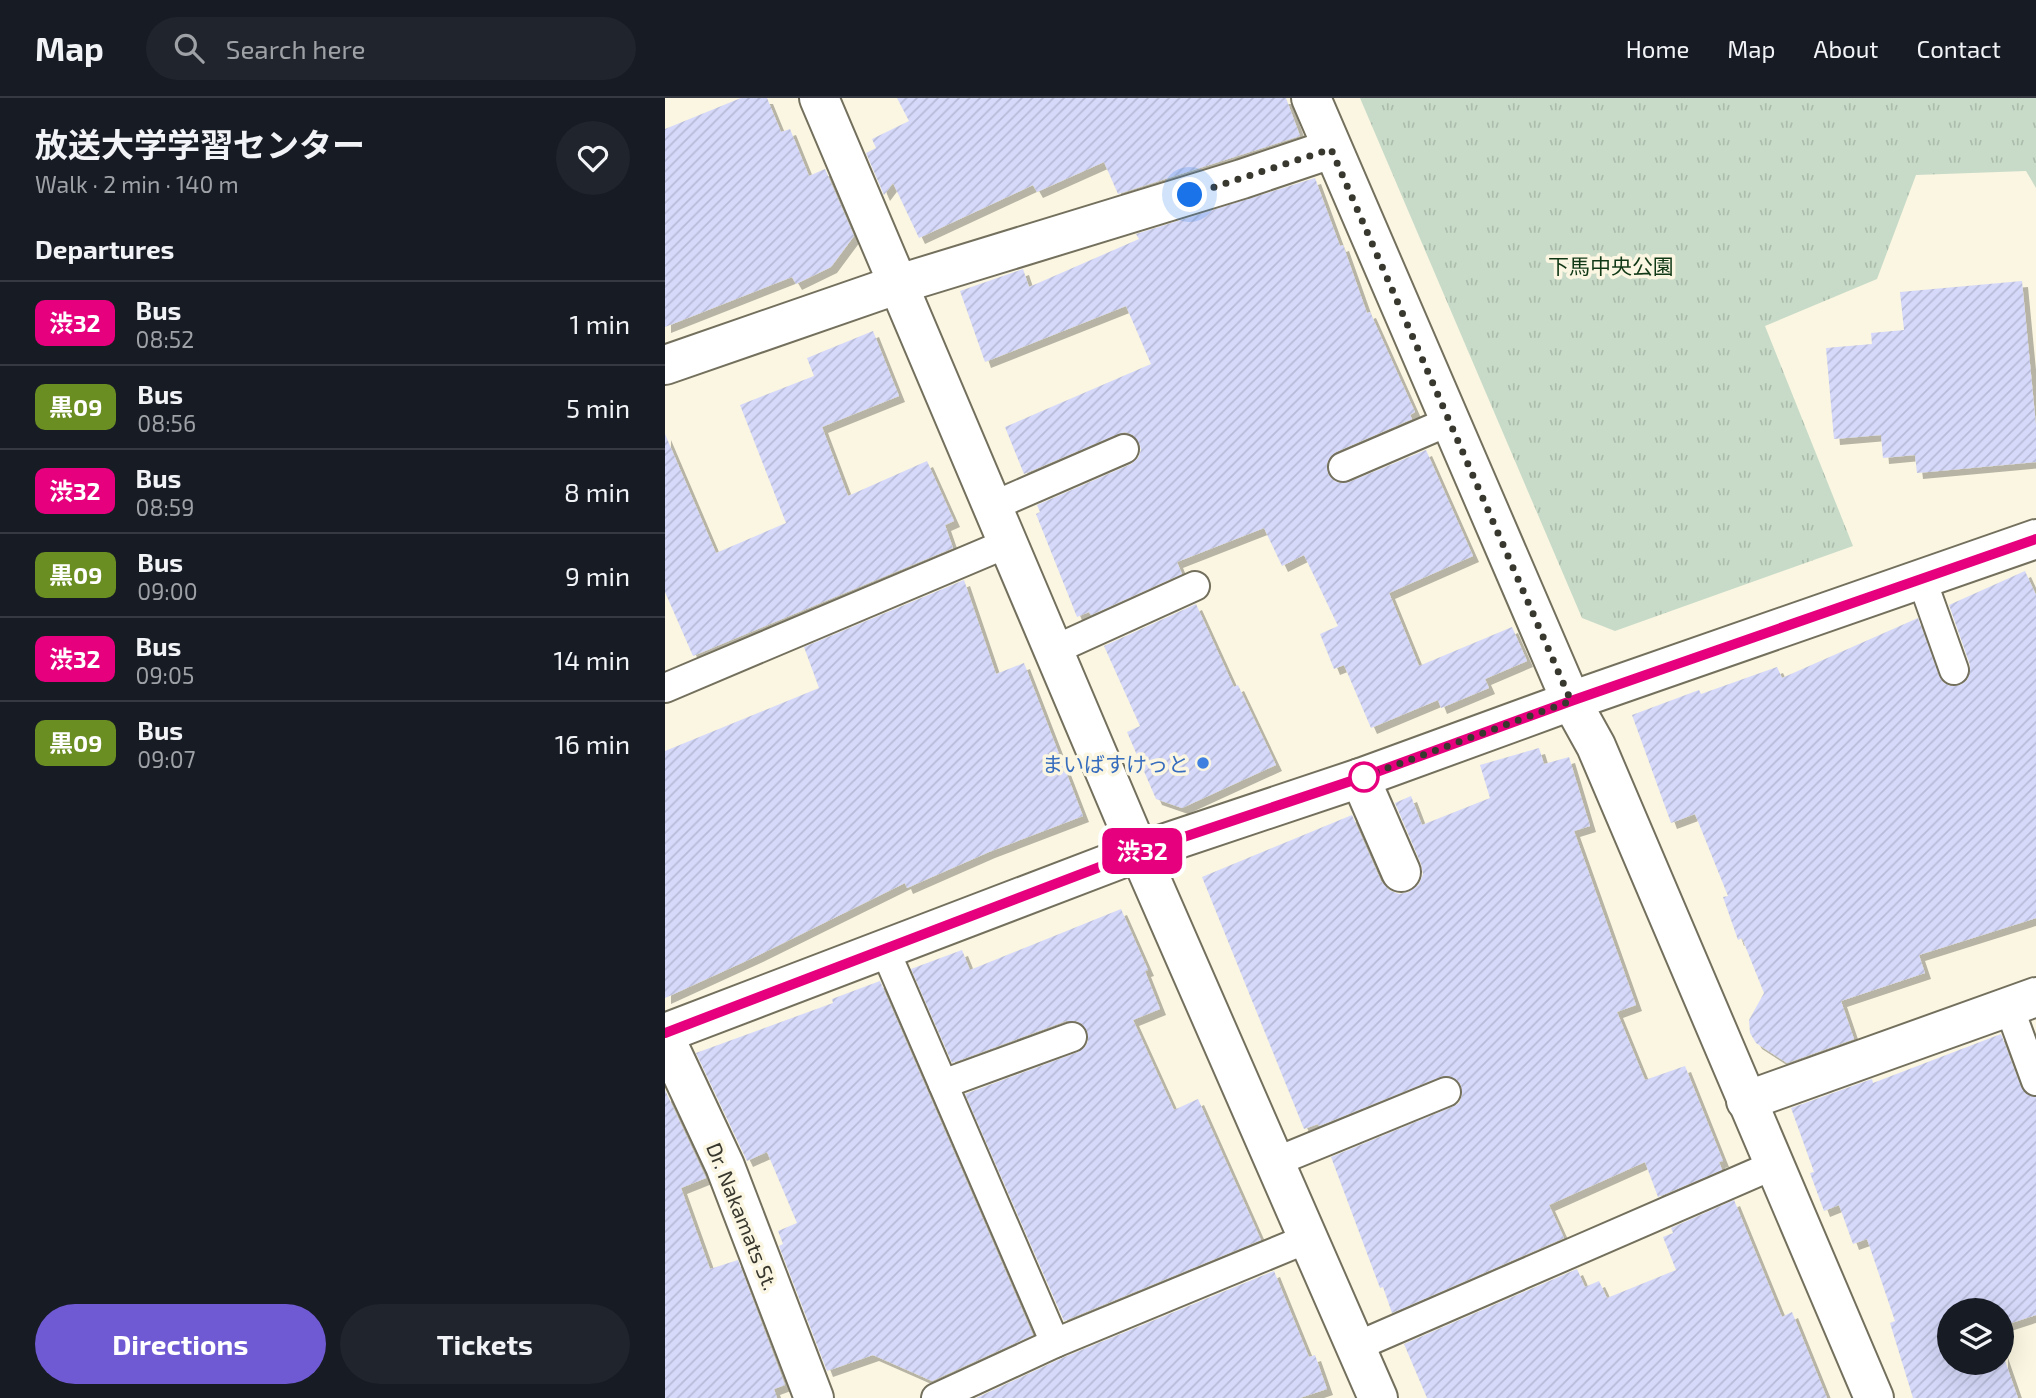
<!DOCTYPE html>
<meta charset="utf-8">
<style>
:root{--surface:#171b24;--page:#20242c;--text:#f1f3f6;--muted:#9ea1a6;--line:#363941;--accent:#705ad4}
body{margin:0;font-family:"Exo 2","Noto Sans JP",sans-serif;background:var(--page);color:var(--text);height:100vh;display:flex;flex-direction:column;font-size:26px;white-space:nowrap}
*{box-sizing:border-box;margin:0}
p{font-size:23px;color:var(--muted)}
.icon{flex:none;width:38px;height:38px;fill:none;stroke:currentColor;stroke-width:2;stroke-linecap:round;stroke-linejoin:round}
.map{position:relative;flex:1;overflow:hidden}
.drawer{display:flex;flex-direction:column;background:var(--surface);width:665px}
.drawer>*{flex:none}
.badge{padding:0 14px;border-radius:10px;font-size:24px;line-height:46px}
.tools{position:absolute;left:1272px;top:1200px;display:grid;gap:14px}
.tools a{display:grid;place-items:center;width:77px;height:77px;border-radius:50%;background:var(--surface);box-shadow:0 7px 28px #0002;font-size:35px}
.you{position:absolute;width:35px;height:35px;margin:-18px;border:5px solid #fff;border-radius:50%;background:#1a73e8;box-shadow:0 0 0 10px #1a73e833}
.map>.badge{position:absolute;translate:-50% -50%;box-shadow:0 0 0 4px #fff}
h2{padding:0 35px;font-size:26px;line-height:63px}
.round{display:grid;place-items:center;flex:none;width:74px;height:74px;border-radius:37px;background:var(--page)}
.head{display:flex;align-items:center;justify-content:space-between;height:119px;padding:0 35px}
h1{font-size:33px;font-weight:700;line-height:52px}
.button{display:flex;gap:14px;margin-top:auto;padding:14px 35px}
.button a{flex:1;height:80px;border-radius:42px;background:var(--accent);color:#fff;font-size:28px;font-weight:700;line-height:80px;text-align:center}
.button a+a{background:var(--page);color:var(--text)}
ul{padding:0;list-style:none}
li{display:flex;align-items:center;gap:21px;height:84px;padding:0 35px;border-top:2px solid var(--line)}
li div{flex:1}
li b{display:block;font-size:26px}
li em{font-style:normal}
li .badge{min-width:77px;font-weight:700;text-align:center}
header{display:flex;align-items:center;gap:42px;box-sizing:border-box;height:98px;padding:0 35px;background:var(--surface);border-bottom:2px solid var(--line)}
header strong{font-size:33px}
nav{display:flex;gap:38px;margin-inline-start:auto;font-size:24px}
.search{width:490px;height:63px;background:var(--page);display:flex;align-items:center;gap:18px;box-sizing:border-box;padding:0 24px;border-radius:38px;color:var(--muted);font-size:26px}
main{display:flex;flex:1;min-height:0}
.map>svg:first-child{display:block}
.park{fill:url(#park-tufts)}
.building{fill:url(#building-hatch);filter:url(#shadow)}
.lines{fill:none;stroke-linecap:round;stroke-linejoin:round}
.service-casing{stroke:#74705e;stroke-width:32}
.minor-casing{stroke:#74705e;stroke-width:42}
.tertiary-casing{stroke:#74705e;stroke-width:42}
.service{stroke:#fff;stroke-width:28}
.minor{stroke:#fff;stroke-width:38}
.tertiary{stroke:#fff;stroke-width:38}
.line-casing{stroke:#fff;stroke-width:16}
.line{stroke:#e6007e;stroke-width:10}
.walk{stroke:#39382f;stroke-width:7;stroke-dasharray:0 12.6}
.shop-dot{fill:#3f7fe0;stroke:#faf6e1;stroke-width:2.5}
.stop-dot{fill:#fff;stroke:#e6007e;stroke-width:3.5}
.labels{text-anchor:middle;dominant-baseline:central;stroke-width:7;stroke-linejoin:round;paint-order:stroke}
.park-label{font-size:21px;fill:#103815;stroke:#faf6e1}
.shop-label{font-size:21px;fill:#366cbe;stroke:#faf6e1;text-anchor:end}
.street-label{font-size:21px;fill:#39382f;stroke:#faf6e1}
</style>
<header>
<strong>Map</strong>
<div class="search"><svg class="icon" aria-label="search" viewBox="0 0 24 24"><circle cx="10" cy="10" r="6"/><path d="M15 15l6 6"/></svg>Search here</div>
<nav><a>Home</a><a>Map</a><a>About</a><a>Contact</a></nav>
</header>
<main>
<section class="drawer">
<div class="head"><div><h1>放送大学学習センター</h1><p>Walk · 2 min · 140 m</p></div><a class="round"><svg class="icon" aria-label="heart" viewBox="0 0 24 24"><path d="M12 20l-8-8c-3-5 5-10 8-4 3-6 11-1 8 4z"/></svg></a></div>
<h2>Departures</h2>
<ul>
<li><span class="badge" style="background:#e6007e;color:#fff">渋32</span><div><b>Bus</b><p>08:52</p></div><em>1 min</em></li>
<li><span class="badge" style="background:#6b8e23;color:#fff">黒09</span><div><b>Bus</b><p>08:56</p></div><em>5 min</em></li>
<li><span class="badge" style="background:#e6007e;color:#fff">渋32</span><div><b>Bus</b><p>08:59</p></div><em>8 min</em></li>
<li><span class="badge" style="background:#6b8e23;color:#fff">黒09</span><div><b>Bus</b><p>09:00</p></div><em>9 min</em></li>
<li><span class="badge" style="background:#e6007e;color:#fff">渋32</span><div><b>Bus</b><p>09:05</p></div><em>14 min</em></li>
<li><span class="badge" style="background:#6b8e23;color:#fff">黒09</span><div><b>Bus</b><p>09:07</p></div><em>16 min</em></li>
</ul>
<div class="button"><a>Directions</a><a>Tickets</a></div>
</section>
<div class="map">
<svg width="1371" height="1300" viewBox="0 0 1371 1300">
<defs>
<pattern id="park-tufts" width="24" height="20" patternUnits="userSpaceOnUse" patternTransform="scale(1.75)"><rect width="24" height="20" fill="#c8dbc9"/><path d="M3 7l-1-3M5 7V3M7 7l1-3M15 17l-1-3M17 17v-4M19 17l1-3" fill="none" stroke="#adbdad"/></pattern>
<pattern id="building-hatch" width="6" height="6" patternUnits="userSpaceOnUse" patternTransform="scale(1.75)"><rect width="6" height="6" fill="#d6d9fa"/><path d="M-1 1l2-2M0 6l6-6M5 7l2-2" fill="none" stroke="#b8bbd7"/></pattern>
<filter id="shadow"><feDropShadow dx="6" dy="6" stdDeviation="0" flood-color="#0004"/></filter>
</defs>
<rect width="100%" height="100%" fill="#faf6e1"/>
<path class="park" d="M 695,0 L 1371,0 L 1371,90 L 1361,73 L 1251,77 L 1212,181 L 1100,228 L 1188,448 L 950,533 L 917,520 Z"/>
<g class="building">
<path d="M 76,0 L 102,0 L 116,34 L 125,31 L 144,78 L 160,71 L 189,138 L 166,169 L 131,186 L 127,179 L 0,229 L 0,31 Z"/>
<path d="M 232,0 L 621,0 L 635,38 L 453,96 L 439,64 L 372,94 L 368,87 L 254,140 L 228,85 L 219,97 L 201,55 L 211,50 L 207,41 L 244,23 Z"/>
<path d="M 650,80 L 675,148 L 678,147 L 702,215 L 705,214 L 750,314 L 745,317 L 747,321 L 671,354 L 665,359 L 662,366 L 663,376 L 668,382 L 675,385 L 684,384 L 761,352 L 808,458 L 724,495 L 754,568 L 847,529 L 862,563 L 820,581 L 824,590 L 776,610 L 773,602 L 706,630 L 679,567 L 669,571 L 655,536 L 673,528 L 639,457 L 617,468 L 599,430 L 512,464 L 517,476 L 426,517 L 424,514 L 412,519 L 371,416 L 375,414 L 372,407 L 466,366 L 473,360 L 476,352 L 474,345 L 468,337 L 460,334 L 453,336 L 359,376 L 340,329 L 486,266 L 461,208 L 320,264 L 295,193 L 358,171 L 364,189 L 474,141 L 471,136 Z"/>
<path d="M 1357,183 L 1371,328 L 1371,364 L 1252,375 L 1250,357 L 1218,360 L 1216,337 L 1169,341 L 1161,250 L 1207,246 L 1206,235 L 1239,232 L 1235,194 Z"/>
<path d="M 208,233 L 234,298 L 157,329 L 183,398 L 262,363 L 289,423 L 280,427 L 288,450 L 28,558 L 0,494 L 0,336 L 51,455 L 121,425 L 75,307 L 149,278 L 142,260 Z"/>
<path d="M 1360,473 L 1371,497 L 1371,820 L 1254,857 L 1260,875 L 1176,903 L 1189,941 L 1122,965 L 1091,945 L 1085,935 L 1084,922 L 1099,895 L 1077,840 L 1073,842 L 1058,799 L 1063,798 L 1030,716 L 1006,725 L 967,617 L 1034,592 L 1036,596 L 1112,569 L 1117,580 L 1253,520 L 1274,578 L 1278,584 L 1285,588 L 1295,587 L 1302,582 L 1305,574 L 1305,567 L 1284,507 Z"/>
<path d="M 299,482 L 331,576 L 359,565 L 418,718 L 324,754 L 242,790 L 240,785 L 92,858 L 0,900 L 0,653 L 154,590 L 139,549 Z"/>
<path d="M 531,506 L 569,589 L 573,587 L 611,667 L 517,710 L 491,701 L 462,634 L 475,628 L 439,548 Z"/>
<path d="M 874,650 L 879,666 L 904,659 L 925,728 L 909,733 L 971,907 L 952,914 L 980,982 L 1020,968 L 1058,1063 L 1054,1064 L 1057,1072 L 993,1099 L 980,1064 L 884,1107 L 899,1140 L 727,1215 L 718,1189 L 715,1190 L 666,1059 L 787,1009 L 794,1005 L 797,997 L 796,987 L 791,981 L 784,978 L 775,979 L 654,1028 L 653,1026 L 639,1031 L 537,779 L 687,717 L 716,783 L 724,792 L 734,796 L 744,794 L 754,786 L 758,776 L 756,766 L 730,705 L 746,698 L 757,727 L 825,700 L 815,667 Z"/>
<path d="M 456,811 L 483,872 L 480,873 L 495,911 L 468,922 L 509,1012 L 533,1001 L 596,1142 L 399,1223 L 300,996 L 413,954 L 420,949 L 423,943 L 422,933 L 417,926 L 411,923 L 401,923 L 287,965 L 246,871 L 297,852 L 305,872 Z"/>
<path d="M 215,883 L 368,1237 L 267,1283 L 208,1257 L 162,1273 L 114,1148 L 118,1146 L 113,1133 L 132,1125 L 102,1054 L 82,1063 L 31,955 L 168,905 L 167,901 Z"/>
<path d="M 1336,936 L 1356,989 L 1361,996 L 1371,999 L 1371,1217 L 1337,1228 L 1337,1213 L 1284,1213 L 1284,1265 L 1337,1265 L 1337,1254 L 1353,1300 L 1248,1300 L 1225,1225 L 1230,1223 L 1202,1141 L 1188,1146 L 1174,1107 L 1159,1113 L 1145,1075 L 1149,1074 L 1126,1010 L 1207,981 L 1208,985 Z"/>
<path d="M 0,992 L 41,1080 L 16,1090 L 45,1171 L 73,1162 L 120,1287 L 109,1291 L 112,1300 L 0,1300 Z"/>
<path d="M 1069,1102 L 1117,1219 L 1127,1214 L 1162,1300 L 762,1300 L 739,1246 L 912,1171 L 920,1189 L 934,1183 L 942,1200 L 1011,1172 L 998,1139 L 1008,1135 L 1006,1130 Z"/>
<path d="M 609,1173 L 644,1259 L 650,1257 L 662,1291 L 635,1300 L 311,1300 L 397,1260 Z"/>
</g>
<g class="lines">
<defs>
<g id="service">
<path d="M 678,369 L 785,323"/>
<path d="M 328,408 L 459,351"/>
<path d="M 1257,482 L 1289,572"/>
<path d="M 389,552 L 530,488"/>
<path d="M 0,590 L 343,445"/>
<path d="M 220,852 L 390,1245"/>
<path d="M 1344,909 L 1371,983"/>
<path d="M 278,986 L 407,939"/>
<path d="M 610,1064 L 781,994"/>
<path d="M 690,1249 L 1109,1067"/>
<path d="M 271,1300 L 390,1245 L 644,1140"/>
</g>
<g id="minor">
<path d="M 154,0 L 474,754 L 713,1300"/>
<path d="M 646,0 L 906,603 L 931,648 L 1209,1300"/>
<path d="M 0,267 L 234,186 L 577,81 L 666,51"/>
<path d="M 695,680 L 736,774"/>
<path d="M 0,940 L 60,1068 L 149,1300"/>
<path d="M 1081,1003 L 1371,899"/>
</g>
<path id="tertiary" d="M 0,935 L 474,754 L 695,680 L 906,603 L 1371,441"/>
</defs>
<use href="#service" class="service-casing"/>
<use href="#minor" class="minor-casing"/>
<use href="#tertiary" class="tertiary-casing"/>
<use href="#service" class="service"/>
<use href="#minor" class="minor"/>
<use href="#tertiary" class="tertiary"/>
</g>
<g class="lines">
<defs>
<path id="line" d="M 0,935 L 474,754 L 695,680 L 906,603 L 1371,441"/>
</defs>
<use href="#line" class="line-casing"/>
<use href="#line" class="line"/>
<path class="walk" d="M 525,97 L 666,51 L 906,603 L 695,680 L 699,679"/>
</g>
<circle class="shop-dot" cx="538" cy="665" r="7"/>
<circle class="stop-dot" cx="699" cy="679" r="14"/>
<g class="labels">
<g class="park-label">
<text x="946" y="167">下馬中央公園</text>
</g>
<g class="shop-label">
<text x="524" y="665">まいばすけっと</text>
</g>
<g class="street-label">
<text transform="translate(78 1118) rotate(68)">Dr. Nakamats St.</text>
</g>
</g>
</svg>
<div class="tools">
<a><svg class="icon" aria-label="layers" viewBox="0 0 24 24"><path d="M12 4l9 5-9 5-9-5zM3 14l9 5 9-5"/></svg></a>
</div>
<div class="you" style="left:525px;top:97px"></div>
<b class="badge" style="left:477px;top:753px;background:#e6007e;color:#fff">渋32</b>
</div>
</main>
